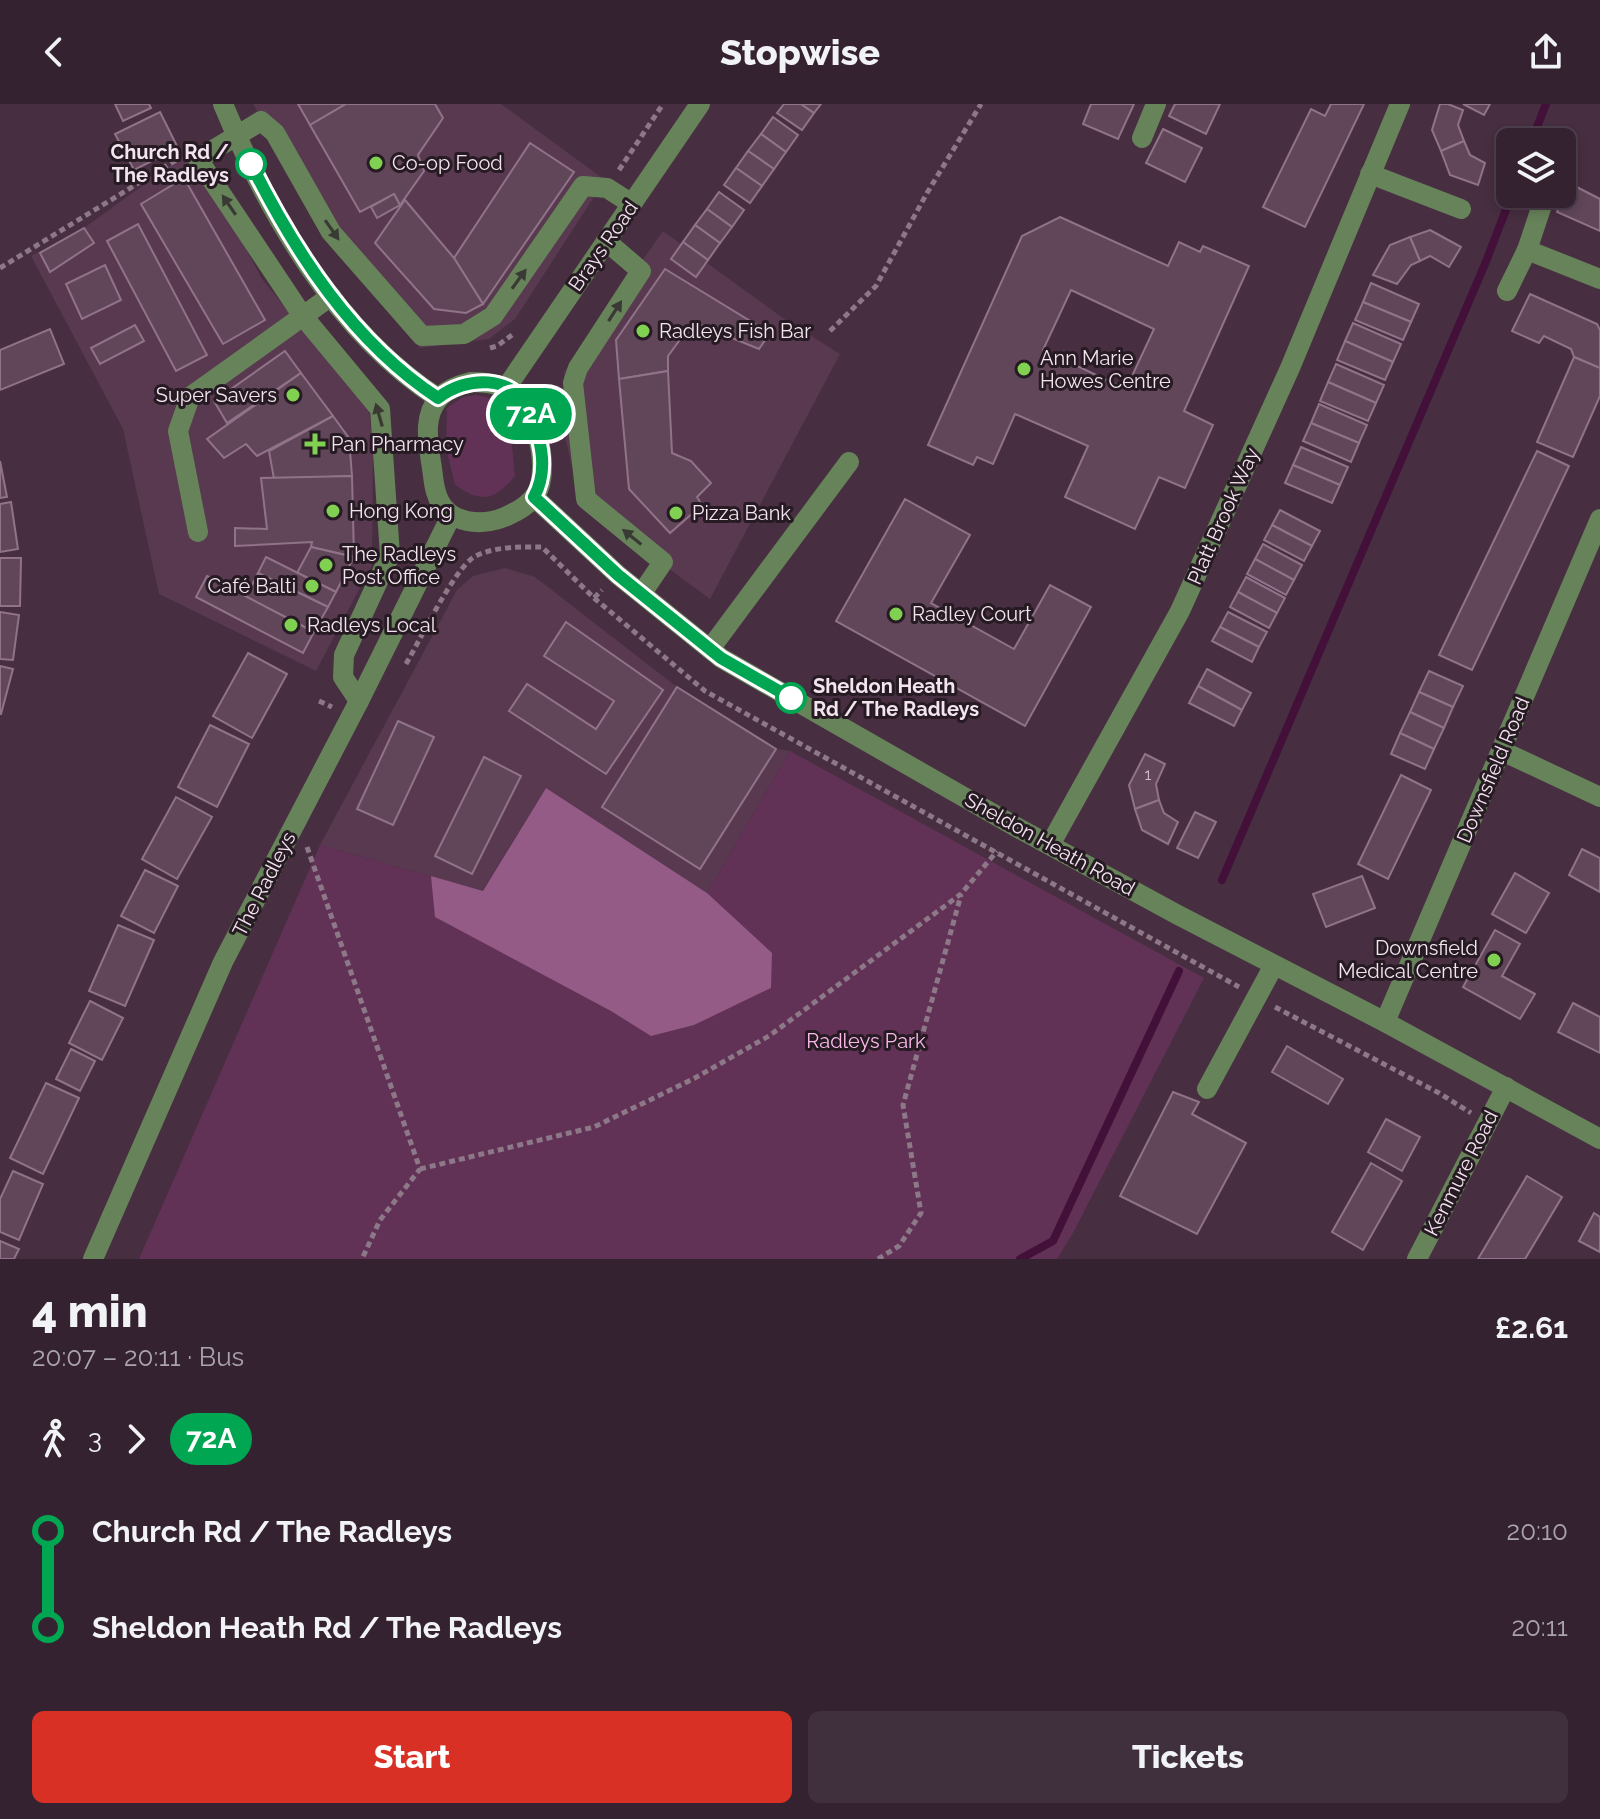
<!DOCTYPE html>
<meta charset="utf-8">
<style>
:root{--surface:#352231;--page:#402f3d;--text:#f1f3f6;--muted:#aaa4ab;--line:#4f3f4d;--accent:#d93025}
body{margin:0;font-family:Raleway,sans-serif;background:var(--page);color:var(--text);height:100vh;display:flex;flex-direction:column;font-size:30px;white-space:nowrap}
*{box-sizing:border-box;margin:0}
p{font-size:26px;color:var(--muted)}
.icon{flex:none;width:44px;height:44px;fill:none;stroke:currentColor;stroke-width:2;stroke-linecap:round;stroke-linejoin:round}
.map{position:relative;height:1155px;overflow:hidden}
.sheet{display:flex;flex-direction:column;background:var(--surface);flex:1}
.sheet>*{flex:none}
.badge{padding:0 16px;border-radius:26px;font-size:28px;line-height:52px}
.fabs{position:absolute;left:1496px;top:24px;display:grid;gap:16px}
.fabs a{display:grid;place-items:center;width:80px;height:80px;border-radius:12px;background:var(--surface);box-shadow:0 4px 12px #0003,0 0 0 2px var(--line);font-size:40px}
.map>.badge{position:absolute;translate:-50% -50%;box-shadow:0 0 0 4px #fff}
.legs{display:flex;align-items:center;gap:12px;height:88px;padding:0 32px;font-size:26px}
.legs p{margin-inline-start:auto}
.head{display:flex;align-items:center;justify-content:space-between;height:136px;padding:0 32px}
h1{font-size:44px;font-weight:800;line-height:60px}
.primary-button{display:flex;gap:16px;margin-top:auto;padding:16px 32px}
.primary-button a{flex:1;height:92px;border-radius:12px;background:var(--accent);color:#fff;font-size:32px;font-weight:800;line-height:92px;text-align:center}
.primary-button a+a{background:var(--page);color:var(--text)}
ul{padding:0 32px;list-style:none}
li{display:flex;align-items:center;gap:28px;height:96px;font-size:30px}
li i{display:grid;place-items:center;width:12px;height:100%;margin:0 10px;background:currentColor}
li i::after{content:'';width:20px;height:20px;margin:-10px;border:6px solid;border-radius:50%;background:var(--surface)}
li p{margin-inline-start:auto}
li:first-child i{background:linear-gradient(#0000 50%,currentColor 0)}
li:last-child i{background:linear-gradient(currentColor 50%,#0000 0)}
header{display:flex;justify-content:space-between;align-items:center;height:104px;padding:0 32px;background:var(--surface);font-size:36px;font-weight:800}
.map>svg:first-child{display:block}
.built{fill:#583950}
.green{fill:#613256}
.forest{fill:#935b86}
.lines{fill:none;stroke-linecap:round;stroke-linejoin:round}
.stream{stroke:#421038;stroke-width:8}
.building{fill:#61465a;stroke:#917389;stroke-width:2;fill-rule:evenodd}
.path{stroke:#8d7888;stroke-width:5;stroke-dasharray:6 4;stroke-linecap:butt}
.minor{stroke:#67835a;stroke-width:20}
.oneway{fill:#3a3a34}
.line-1-casing{stroke:#fff;stroke-width:18}
.line-1{stroke:#00a651;stroke-width:12}
.poi-dot{fill:#80d052;stroke:#261a23;stroke-width:3}
.stop-1-dot{fill:#fff;stroke:#00a651;stroke-width:4}
.labels{text-anchor:middle;dominant-baseline:central;stroke-width:6;stroke-linejoin:round;paint-order:stroke}
.number-label{font-size:16px;fill:#cfbcca}
.stop-label{font-size:20px;font-weight:bold;fill:#f4e4ef;stroke:#261a23;text-anchor:end}
.poi-label{font-size:20px;fill:#f4e4ef;stroke:#261a23;text-anchor:start}
.street-label{font-size:20px;fill:#f4e4ef;stroke:#261a23}
.park-label{font-size:20px;fill:#fcbaeb;stroke:#261a23}
</style>
<header><svg class="icon" aria-label="back" viewBox="0 0 24 24"><path d="M15 5l-7 7 7 7"/></svg>Stopwise<svg class="icon" aria-label="share" viewBox="0 0 24 24"><path d="M12 15V3M7 8l5-5 5 5M5 13v7h14v-7"/></svg></header>
<div class="map">
<svg width="1600" height="1155" viewBox="0 0 1600 1155">
<rect width="100%" height="100%" fill="#472e41"/>
<g class="built">
<path d="M 253,0 L 501,0 L 605,76 L 515,215 L 489,235 L 420,244 L 329,134 Z"/>
<path d="M 193,45 L 262,175 L 369,306 L 373,347 L 372,461 L 316,567 L 159,490 L 123,325 L 31,152 L 84,124 Z"/>
<path d="M 663,127 L 783,214 L 840,250 L 710,495 L 581,400 L 564,329 L 564,268 Z"/>
<path d="M 505,464 L 535,473 L 677,583 L 776,645 L 790,647 L 707,789 L 546,684 L 482,787 L 320,741 L 457,486 L 473,472 Z"/>
</g>
<g class="green">
<path d="M 477,291 L 497,296 C 512,319 512,345 515,372 C 494,397 482,399 455,381 L 446,344 L 447,304 L 463,293 Z"/>
<path d="M 790,647 L 1204,874 L 1073,1129 L 1057,1155 L 139,1155 L 320,741 L 482,787 L 546,684 L 707,789 Z"/>
</g>
<path class="forest" d="M 546,684 L 707,789 L 772,849 L 771,884 L 694,921 L 651,932 L 611,907 L 435,813 L 431,772 L 483,787 Z"/>
<g class="lines">
<g class="stream">
<path d="M 1531,38 L 1546,0"/>
<path d="M 1222,776 L 1485,160 L 1512,90"/>
<path d="M 1020,1155 L 1053,1137 L 1179,867"/>
</g>
</g>
<g class="building">
<path d="M 115,0 L 149,0 L 151,4 L 123,17 Z"/>
<path d="M 298,0 L 346,0 L 310,21 Z"/>
<path d="M 346,0 L 435,0 L 443,14 L 418,51 L 424,67 L 400,101 L 394,90 L 360,108 L 310,21 Z"/>
<path d="M 784,0 L 801,0 L 814,9 L 802,26 L 777,9 Z"/>
<path d="M 801,0 L 821,0 L 814,9 Z"/>
<path d="M 1091,0 L 1134,0 L 1118,35 L 1083,20 Z"/>
<path d="M 1175,0 L 1220,0 L 1206,30 L 1169,12 Z"/>
<path d="M 1331,0 L 1364,0 L 1305,123 L 1263,103 L 1311,5 L 1325,12 Z"/>
<path d="M 1440,0 L 1448,0 L 1463,6 L 1458,21 L 1464,37 L 1441,47 L 1432,26 Z"/>
<path d="M 1463,0 L 1490,0 L 1484,11 Z"/>
<path d="M 160,8 L 178,44 L 134,66 L 115,30 Z"/>
<path d="M 773,13 L 798,31 L 786,48 L 761,30 Z"/>
<path d="M 1163,25 L 1202,44 L 1185,78 L 1146,59 Z"/>
<path d="M 761,30 L 786,48 L 774,65 L 748,47 Z"/>
<path d="M 1464,37 L 1470,51 L 1485,59 L 1478,81 L 1450,71 L 1441,47 Z"/>
<path d="M 530,39 L 574,68 L 483,200 L 454,154 Z"/>
<path d="M 748,47 L 774,65 L 762,82 L 736,64 Z"/>
<path d="M 736,64 L 762,82 L 750,99 L 724,81 Z"/>
<path d="M 184,74 L 265,216 L 223,240 L 141,100 Z"/>
<path d="M 1569,79 L 1600,95 L 1600,127 L 1557,108 Z"/>
<path d="M 719,88 L 744,106 L 732,123 L 707,105 Z"/>
<path d="M 394,90 L 400,101 L 377,114 L 371,103 Z"/>
<path d="M 405,96 L 454,154 L 483,200 L 466,209 L 434,205 L 375,139 Z"/>
<path d="M 707,105 L 732,123 L 720,139 L 695,121 Z"/>
<path d="M 1060,113 L 1168,162 L 1179,138 L 1200,148 L 1203,142 L 1249,162 L 1184,307 L 1213,321 L 1185,384 L 1159,373 L 1135,425 L 1065,393 L 1088,342 L 1015,310 L 993,360 L 977,353 L 973,361 L 928,341 L 1022,132 ZM 1071,186 L 1154,225 L 1126,285 L 1043,246 Z"/>
<path d="M 138,120 L 207,251 L 176,267 L 107,137 Z"/>
<path d="M 695,121 L 720,139 L 708,156 L 683,138 Z"/>
<path d="M 84,124 L 94,139 L 50,168 L 40,149 Z"/>
<path d="M 1430,126 L 1461,143 L 1449,163 L 1430,152 L 1420,157 L 1410,133 Z"/>
<path d="M 1410,133 L 1420,157 L 1411,161 L 1397,180 L 1373,171 L 1390,141 Z"/>
<path d="M 683,138 L 708,156 L 696,173 L 671,155 Z"/>
<path d="M 105,161 L 121,196 L 82,215 L 66,180 Z"/>
<path d="M 665,165 L 770,229 L 759,245 L 693,218 L 668,252 L 668,267 L 619,275 L 616,236 Z"/>
<path d="M 1371,179 L 1419,200 L 1411,218 L 1363,198 Z"/>
<path d="M 1530,190 L 1597,220 L 1600,226 L 1600,264 L 1574,253 L 1571,245 L 1544,232 L 1539,239 L 1512,227 Z"/>
<path d="M 1363,198 L 1411,218 L 1403,236 L 1355,216 Z"/>
<path d="M 1353,219 L 1401,240 L 1393,258 L 1345,237 Z"/>
<path d="M 135,221 L 144,237 L 100,260 L 91,244 Z"/>
<path d="M 50,225 L 64,260 L 0,286 L 0,246 Z"/>
<path d="M 1345,237 L 1393,258 L 1385,276 L 1337,256 Z"/>
<path d="M 285,247 L 301,269 L 227,319 L 214,297 Z"/>
<path d="M 1574,253 L 1600,264 L 1600,292 L 1573,353 L 1537,338 Z"/>
<path d="M 1336,260 L 1384,281 L 1376,299 L 1328,278 Z"/>
<path d="M 668,267 L 672,349 L 691,357 L 711,379 L 697,393 L 702,401 L 670,429 L 629,385 L 619,275 Z"/>
<path d="M 301,269 L 333,312 L 257,352 L 246,340 L 224,354 L 207,335 Z"/>
<path d="M 1328,278 L 1376,299 L 1368,317 L 1320,297 Z"/>
<path d="M 1319,300 L 1367,321 L 1359,339 L 1311,319 Z"/>
<path d="M 333,312 L 349,334 L 352,372 L 274,375 L 269,347 Z"/>
<path d="M 1311,319 L 1359,339 L 1351,358 L 1303,337 Z"/>
<path d="M 1301,343 L 1348,363 L 1340,381 L 1293,361 Z"/>
<path d="M 1537,347 L 1569,362 L 1472,566 L 1439,551 Z"/>
<path d="M 0,357 L 7,393 L 0,394 Z"/>
<path d="M 1293,361 L 1340,381 L 1332,399 L 1285,379 Z"/>
<path d="M 352,372 L 354,453 L 311,443 L 312,438 L 235,442 L 235,424 L 267,425 L 261,374 Z"/>
<path d="M 905,395 L 970,431 L 931,499 L 1014,545 L 1050,481 L 1091,503 L 1025,622 L 836,517 Z"/>
<path d="M 11,398 L 18,445 L 0,448 L 0,400 Z"/>
<path d="M 1280,406 L 1320,427 L 1312,442 L 1272,421 Z"/>
<path d="M 1272,421 L 1312,442 L 1304,457 L 1264,436 Z"/>
<path d="M 1263,440 L 1302,461 L 1294,476 L 1255,455 Z"/>
<path d="M 311,443 L 354,453 L 336,488 L 297,469 Z"/>
<path d="M 266,453 L 336,488 L 328,503 L 258,469 Z"/>
<path d="M 0,454 L 21,454 L 20,502 L 0,502 Z"/>
<path d="M 1255,455 L 1294,476 L 1286,491 L 1247,470 Z"/>
<path d="M 258,469 L 328,503 L 314,528 L 246,493 Z"/>
<path d="M 207,472 L 314,528 L 303,549 L 196,493 Z"/>
<path d="M 1246,473 L 1285,494 L 1277,509 L 1238,488 Z"/>
<path d="M 1238,488 L 1277,509 L 1269,524 L 1230,503 Z"/>
<path d="M 0,508 L 19,511 L 13,556 L 0,555 Z"/>
<path d="M 1228,508 L 1267,528 L 1259,543 L 1220,523 Z"/>
<path d="M 566,518 L 663,586 L 606,670 L 509,607 L 527,580 L 596,625 L 614,597 L 544,552 Z"/>
<path d="M 1220,523 L 1259,543 L 1252,558 L 1212,537 Z"/>
<path d="M 248,549 L 287,570 L 252,634 L 213,612 Z"/>
<path d="M 0,562 L 13,565 L 1,610 L 0,610 Z"/>
<path d="M 1207,565 L 1251,589 L 1242,606 L 1198,582 Z"/>
<path d="M 1429,567 L 1463,582 L 1453,603 L 1419,588 Z"/>
<path d="M 1198,582 L 1242,606 L 1234,622 L 1189,599 Z"/>
<path d="M 677,583 L 776,645 L 700,765 L 602,703 Z"/>
<path d="M 1419,588 L 1453,603 L 1444,624 L 1410,608 Z"/>
<path d="M 1410,608 L 1444,624 L 1434,645 L 1400,629 Z"/>
<path d="M 398,617 L 434,633 L 393,721 L 357,705 Z"/>
<path d="M 210,621 L 249,640 L 217,703 L 178,683 Z"/>
<path d="M 1400,629 L 1434,645 L 1425,665 L 1391,650 Z"/>
<path d="M 1145,650 L 1165,660 L 1156,680 L 1159,696 L 1135,705 L 1129,681 Z"/>
<path d="M 484,653 L 521,672 L 472,770 L 435,752 Z"/>
<path d="M 1401,671 L 1431,686 L 1388,775 L 1358,760 Z"/>
<path d="M 176,693 L 212,713 L 177,775 L 142,755 Z"/>
<path d="M 1159,696 L 1164,709 L 1178,718 L 1168,740 L 1142,726 L 1135,705 Z"/>
<path d="M 1195,708 L 1216,718 L 1198,754 L 1177,744 Z"/>
<path d="M 1582,745 L 1600,754 L 1600,788 L 1569,771 Z"/>
<path d="M 145,766 L 178,782 L 154,829 L 121,812 Z"/>
<path d="M 1515,769 L 1549,789 L 1526,829 L 1492,810 Z"/>
<path d="M 1362,772 L 1375,804 L 1326,823 L 1313,790 Z"/>
<path d="M 118,821 L 154,836 L 125,902 L 89,887 Z"/>
<path d="M 1495,826 L 1520,840 L 1502,872 L 1535,890 L 1520,915 L 1463,883 Z"/>
<path d="M 90,897 L 123,914 L 102,956 L 69,939 Z"/>
<path d="M 1573,899 L 1600,913 L 1600,949 L 1558,928 Z"/>
<path d="M 1287,942 L 1343,975 L 1328,1000 L 1272,968 Z"/>
<path d="M 71,945 L 95,957 L 80,987 L 56,975 Z"/>
<path d="M 46,979 L 79,994 L 43,1070 L 10,1054 Z"/>
<path d="M 1173,988 L 1199,998 L 1192,1010 L 1246,1039 L 1197,1130 L 1120,1092 Z"/>
<path d="M 1386,1015 L 1420,1033 L 1402,1067 L 1368,1048 Z"/>
<path d="M 1371,1059 L 1402,1077 L 1363,1146 L 1332,1128 Z"/>
<path d="M 13,1067 L 43,1080 L 19,1136 L 0,1128 L 0,1095 Z"/>
<path d="M 1527,1072 L 1562,1093 L 1525,1155 L 1478,1155 Z"/>
<path d="M 1594,1109 L 1600,1113 L 1600,1148 L 1579,1137 Z"/>
<path d="M 0,1137 L 19,1145 L 14,1155 L 0,1155 Z"/>
</g>
<g class="lines">
<g class="path">
<path d="M 619,66 L 663,0"/>
<path d="M 0,164 L 176,56"/>
<path d="M 830,227 L 876,182 L 927,89 L 981,0"/>
<path d="M 490,244 L 497,242 L 512,231"/>
<path d="M 594,494 L 705,587 L 1239,883"/>
<path d="M 406,560 C 419,538 454,465 474,453 C 494,442 520,443 542,443 L 594,494 L 602,486"/>
<path d="M 319,597 L 332,603"/>
<path d="M 307,743 L 420,1065 L 380,1116 L 362,1155"/>
<path d="M 1275,903 L 1439,989 L 1471,1009"/>
<path d="M 420,1065 L 594,1023 L 693,975 L 769,932 L 961,790 L 997,747"/>
<path d="M 878,1155 L 899,1142 L 921,1109 L 903,1001 L 961,791"/>
</g>
<g class="minor">
<path d="M 223,0 C 268,109 337,229 438,294"/>
<path d="M 1142,34 L 1156,0"/>
<path d="M 1370,70 L 1461,105"/>
<path d="M 606,137 L 641,167 L 578,264 L 573,279 L 586,395 L 663,458 L 642,489"/>
<path d="M 1527,146 L 1600,175"/>
<path d="M 1507,187 L 1527,146 L 1542,101"/>
<path d="M 471,278 C 513,278 527,294 538,333 C 542,349 544,365 540,381 C 536,395 524,404 511,410 C 485,424 445,422 436,388 C 433,379 433,368 431,358 C 428,337 423,312 439,294 C 447,285 459,281 471,278 Z"/>
<path d="M 506,284 L 700,0"/>
<path d="M 534,393 L 618,471 L 721,554 L 1018,724 L 1178,811 L 1385,918 L 1600,1035"/>
<path d="M 198,428 L 178,327 L 190,293 L 331,192"/>
<path d="M 710,545 L 849,358"/>
<path d="M 359,597 L 343,573 L 344,551 L 390,451 L 380,305 L 302,211 L 198,55 L 261,17 L 275,29 L 331,128 L 422,232 L 464,230 L 493,212 L 583,82 L 607,84 L 632,100"/>
<path d="M 1502,647 L 1600,693"/>
<path d="M 1050,741 L 1180,507 L 1290,264 L 1400,0"/>
<path d="M 1385,918 L 1600,415"/>
<path d="M 1207,985 L 1274,861"/>
<path d="M 93,1155 L 223,858 L 359,597 L 451,412"/>
<path d="M 1417,1155 L 1506,983"/>
</g>
</g>
<defs><path id="oneway-solid" d="M-6-.8H1V-3.2L6.5 0L1 3.2V.8H-6Z" transform="scale(2)"/></defs>
<g class="oneway">
<use href="#oneway-solid" transform="translate(229 101) rotate(-124)"/>
<use href="#oneway-solid" transform="translate(332 126) rotate(55)"/>
<use href="#oneway-solid" transform="translate(519 175) rotate(-54)"/>
<use href="#oneway-solid" transform="translate(615 207) rotate(-57)"/>
<use href="#oneway-solid" transform="translate(379 311) rotate(-106)"/>
<use href="#oneway-solid" transform="translate(632 433) rotate(-141)"/>
</g>
<g class="lines">
<defs>
<path id="line-1" d="M 251,60 C 296,150 353,238 438,294 C 466,272 513,270 530,307 C 534,315 535,324 538,332 C 544,353 545,373 534,393 L 618,471 L 721,554 L 791,594"/>
</defs>
<use href="#line-1" class="line-1-casing"/>
<use href="#line-1" class="line-1"/>
</g>
<g class="poi-dot">
<circle cx="376" cy="59" r="8"/>
<circle cx="643" cy="227" r="8"/>
<circle cx="1024" cy="265" r="8"/>
<circle cx="293" cy="291" r="8"/>
<path d="M311 328h8v8h8v8h-8v8h-8v-8h-8v-8h8z"/>
<circle cx="333" cy="407" r="8"/>
<circle cx="676" cy="409" r="8"/>
<circle cx="326" cy="461" r="8"/>
<circle cx="312" cy="482" r="8"/>
<circle cx="896" cy="510" r="8"/>
<circle cx="291" cy="521" r="8"/>
<circle cx="1494" cy="856" r="8"/>
</g>
<g class="stop-1-dot">
<circle cx="251" cy="60" r="14"/>
<circle cx="791" cy="594" r="14"/>
</g>
<g class="labels">
<g class="number-label">
<text x="1148" y="670">1</text>
</g>
<g class="stop-label">
<text x="229" y="48">Church Rd /<tspan x="229" dy="23">The Radleys</tspan></text>
<text x="813" y="582" text-anchor="start">Sheldon Heath<tspan x="813" dy="23">Rd / The Radleys</tspan></text>
</g>
<g class="poi-label">
<text x="392" y="59">Co-op Food</text>
<text x="659" y="227">Radleys Fish Bar</text>
<text x="1040" y="254">Ann Marie<tspan x="1040" dy="23">Howes Centre</tspan></text>
<text x="277" y="291" text-anchor="end">Super Savers</text>
<text x="331" y="340">Pan Pharmacy</text>
<text x="349" y="407">Hong Kong</text>
<text x="692" y="409">Pizza Bank</text>
<text x="342" y="450">The Radleys<tspan x="342" dy="23">Post Office</tspan></text>
<text x="296" y="482" text-anchor="end">Café Balti</text>
<text x="912" y="510">Radley Court</text>
<text x="307" y="521">Radleys Local</text>
<text x="1478" y="844" text-anchor="end">Downsfield<tspan x="1478" dy="23">Medical Centre</tspan></text>
</g>
<g class="street-label">
<text transform="translate(603 142) rotate(-55)">Brays Road</text>
<text transform="translate(1223 412) rotate(-66)">Platt Brook Way</text>
<text transform="translate(1493 666) rotate(-67)">Downsfield Road</text>
<text transform="translate(1050 740) rotate(29)">Sheldon Heath Road</text>
<text transform="translate(264 780) rotate(-63)">The Radleys</text>
<text transform="translate(1461 1069) rotate(-63)">Kenmure Road</text>
</g>
<g class="park-label">
<text x="866" y="937">Radleys Park</text>
</g>
</g>
</svg>
<div class="fabs">
<a><svg class="icon" aria-label="layers" viewBox="0 0 24 24"><path d="M12 4l9 5-9 5-9-5zM3 14l9 5 9-5"/></svg></a>
</div>
<b class="badge" style="left:531px;top:310px;background:#00a651;color:#fff">72A</b>
</div>
<section class="sheet">
<div class="head"><div><h1>4 min</h1><p>20:07 – 20:11 · Bus</p></div><b>£2.61</b></div>
<div class="legs"><svg class="icon" aria-label="walk" viewBox="0 0 24 24"><circle cx="13" cy="4" r="2"/><path d="M13 8l-2 6 4 7M11 14l-3 7M7 12l3-4h3l4 4"/></svg>3<svg class="icon" aria-label="forward" viewBox="0 0 24 24"><path d="M9 5l7 7-7 7"/></svg><b class="badge" style="background:#00a651;color:#fff">72A</b></div>
<ul>
<li><i style="color:#00a651"></i><b>Church Rd / The Radleys</b><p>20:10</p></li>
<li><i style="color:#00a651"></i><b>Sheldon Heath Rd / The Radleys</b><p>20:11</p></li>
</ul>
<div class="primary-button"><a>Start</a><a>Tickets</a></div>
</section>
